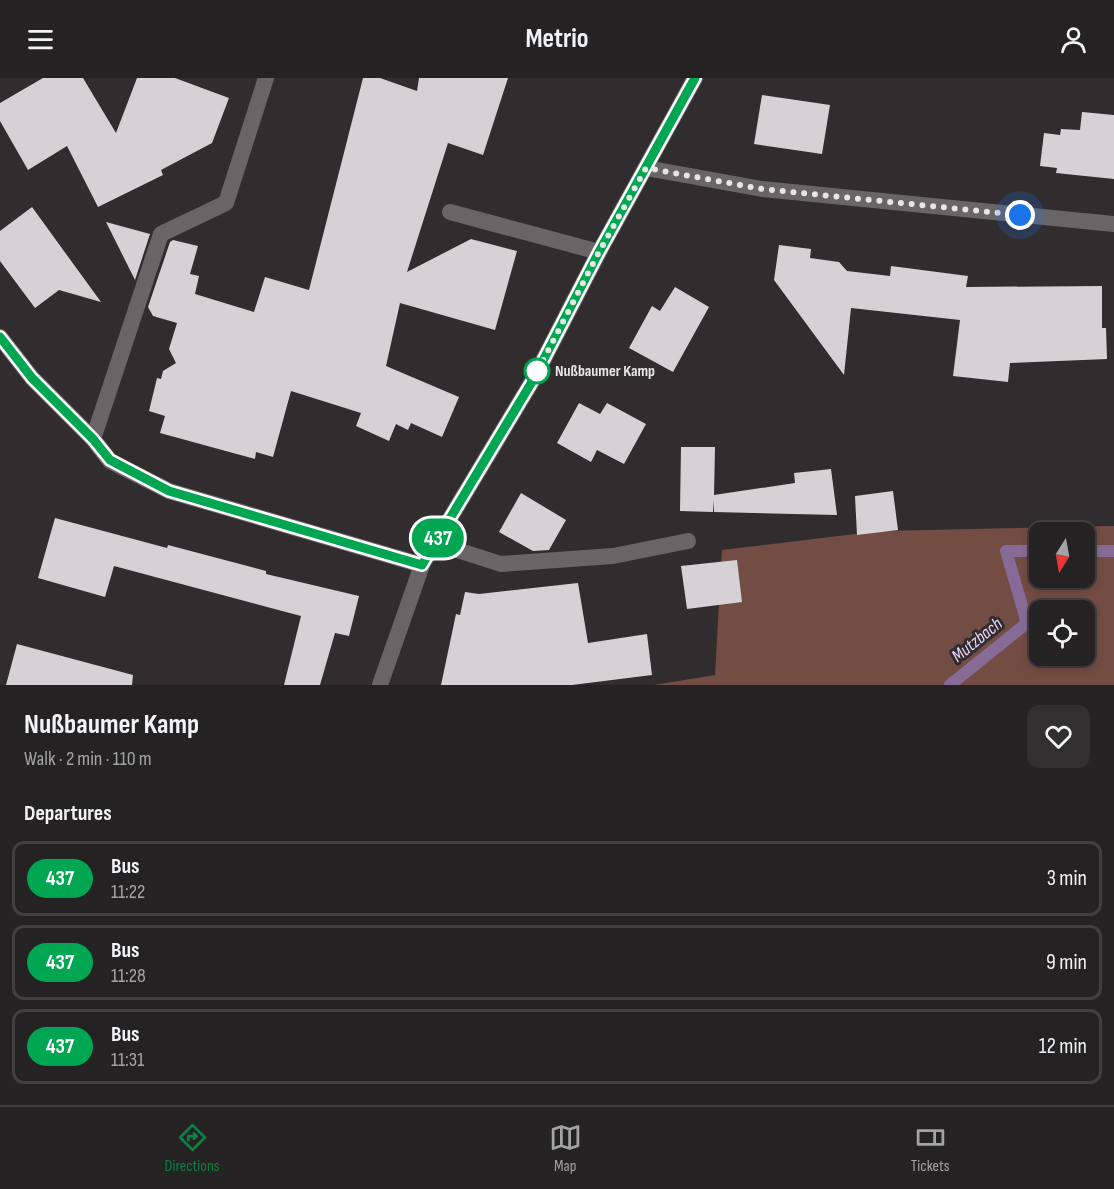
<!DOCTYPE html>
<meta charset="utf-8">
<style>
:root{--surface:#252223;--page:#312f30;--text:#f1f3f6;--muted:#a3a4a6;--line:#423f41;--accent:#0b8043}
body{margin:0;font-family:"Sofia Sans Condensed",sans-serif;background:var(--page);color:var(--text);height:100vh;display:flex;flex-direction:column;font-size:22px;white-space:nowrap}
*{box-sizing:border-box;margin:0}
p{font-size:20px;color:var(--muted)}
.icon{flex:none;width:33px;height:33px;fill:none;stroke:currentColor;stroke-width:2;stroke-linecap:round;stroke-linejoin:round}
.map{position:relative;height:607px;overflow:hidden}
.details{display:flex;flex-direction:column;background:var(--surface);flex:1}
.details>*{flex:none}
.badge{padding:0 12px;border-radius:20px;font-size:21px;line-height:39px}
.needle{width:39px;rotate:191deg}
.buttons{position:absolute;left:1029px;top:444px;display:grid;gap:12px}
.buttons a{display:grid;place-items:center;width:66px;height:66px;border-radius:12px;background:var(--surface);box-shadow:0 3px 9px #0003,0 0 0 2px var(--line);font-size:30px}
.you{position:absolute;width:30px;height:30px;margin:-15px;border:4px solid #fff;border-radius:50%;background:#1a73e8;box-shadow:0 0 0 9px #1a73e833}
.map>.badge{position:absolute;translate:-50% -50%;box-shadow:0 0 0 3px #fff}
h2{padding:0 24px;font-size:22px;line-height:54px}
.round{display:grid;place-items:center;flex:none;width:63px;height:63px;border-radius:12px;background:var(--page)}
.summary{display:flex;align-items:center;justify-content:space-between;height:102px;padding:0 24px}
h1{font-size:28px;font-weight:700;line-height:45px}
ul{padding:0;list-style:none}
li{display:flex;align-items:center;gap:18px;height:75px;margin:0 12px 9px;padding:0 12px;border:3px solid var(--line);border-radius:12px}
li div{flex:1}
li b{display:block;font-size:22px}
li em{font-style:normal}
li .badge{min-width:66px;font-weight:700;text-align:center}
header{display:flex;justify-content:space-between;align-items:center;height:78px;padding:0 24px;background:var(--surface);font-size:27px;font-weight:700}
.tabs{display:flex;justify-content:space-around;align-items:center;height:84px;border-top:2px solid var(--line);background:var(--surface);font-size:16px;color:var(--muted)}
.tabs a{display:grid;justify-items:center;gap:3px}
.tabs .selected{color:var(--accent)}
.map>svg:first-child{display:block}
.green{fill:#734c43;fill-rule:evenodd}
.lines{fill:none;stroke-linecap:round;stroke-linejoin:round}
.stream{stroke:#856b95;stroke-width:12}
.building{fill:#d5d1d4}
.service{stroke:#696466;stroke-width:16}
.minor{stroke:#696466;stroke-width:16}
.line-casing{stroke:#fff;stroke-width:14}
.line{stroke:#00a651;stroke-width:9}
.walk{stroke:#e7e5e6;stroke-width:6;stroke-dasharray:0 10.8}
.stop-dot{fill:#fff;stroke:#00a651;stroke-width:3}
.labels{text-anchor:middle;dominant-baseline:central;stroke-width:6;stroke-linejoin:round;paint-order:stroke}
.stop-label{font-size:16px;font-weight:bold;fill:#e7e5e6;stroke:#312d2f;text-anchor:start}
.water-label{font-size:18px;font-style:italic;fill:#ecd4fd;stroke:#312d2f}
</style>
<header><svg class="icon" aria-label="menu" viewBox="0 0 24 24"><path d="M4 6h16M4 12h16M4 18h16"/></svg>Metrio<svg class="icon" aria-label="person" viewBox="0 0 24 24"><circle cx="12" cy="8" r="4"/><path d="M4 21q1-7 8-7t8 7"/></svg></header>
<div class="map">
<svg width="1114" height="607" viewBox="0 0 1114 607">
<rect width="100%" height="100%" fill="#312d2f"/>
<path class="green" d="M 1114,448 L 1114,607 L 654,607 L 715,597 L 722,472 L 880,453 ZM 1040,454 L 1084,454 L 1084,500 L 1040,500 ZM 1040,532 L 1084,532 L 1084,578 L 1040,578 Z"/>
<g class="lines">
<g class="stream">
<path d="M 1084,473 L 1114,473"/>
<path d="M 950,607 L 1027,545 L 1006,473 L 1040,473"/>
</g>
</g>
<g class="building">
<path d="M 43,0 L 83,0 L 116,55 L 137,0 L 175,0 L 229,20 L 212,65 L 161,92 L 163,97 L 98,129 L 67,68 L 28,92 L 0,43 L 0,25 Z"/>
<path d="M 363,0 L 380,0 L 417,13 L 419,0 L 508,0 L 483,77 L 448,65 L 407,194 L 471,161 L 517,173 L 495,252 L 400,225 L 386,288 L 459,319 L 442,359 L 411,345 L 408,352 L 396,346 L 389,363 L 356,348 L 361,335 L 291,313 L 273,379 L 256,374 L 255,381 L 160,355 L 165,338 L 149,333 L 157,300 L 161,301 L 163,293 L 176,285 L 169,271 L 177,245 L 153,238 L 148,229 L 170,164 L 173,162 L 198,168 L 190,196 L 199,198 L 195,216 L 254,234 L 265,199 L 309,212 Z"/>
<path d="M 762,17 L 830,27 L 822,76 L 754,66 Z"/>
<path d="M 1082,34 L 1114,37 L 1114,101 L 1056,95 L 1057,90 L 1040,88 L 1044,55 L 1060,57 L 1061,51 L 1080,52 Z"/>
<path d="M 32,129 L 101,224 L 59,212 L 35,230 L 0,183 L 0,153 Z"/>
<path d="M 106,144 L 150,156 L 135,202 Z"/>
<path d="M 779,167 L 811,171 L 810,180 L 839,184 L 847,193 L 890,198 L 891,188 L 968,198 L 966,209 L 1102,208 L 1102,250 L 1106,250 L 1107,281 L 1010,285 L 1008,304 L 953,298 L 960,242 L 851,230 L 844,297 L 774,202 Z"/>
<path d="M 675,209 L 709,229 L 673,294 L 629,270 L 652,228 L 660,233 Z"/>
<path d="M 579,325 L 600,336 L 607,325 L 646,346 L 624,386 L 597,372 L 591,384 L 557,365 Z"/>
<path d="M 681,369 L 715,369 L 714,417 L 795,405 L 794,395 L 831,391 L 837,437 L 714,434 L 714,422 L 713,434 L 680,433 Z"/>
<path d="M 893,413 L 898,452 L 857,457 L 855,418 Z"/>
<path d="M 521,415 L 566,442 L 549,472 L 533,473 L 499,454 Z"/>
<path d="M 55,440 L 167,470 L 168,467 L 266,493 L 266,496 L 359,518 L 349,558 L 335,555 L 320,607 L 284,607 L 301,538 L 114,488 L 105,519 L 38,500 Z"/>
<path d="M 737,482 L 742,524 L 687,531 L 681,488 Z"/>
<path d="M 578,505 L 588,565 L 647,556 L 652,597 L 572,607 L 441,607 L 456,536 L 460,537 L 465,514 L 479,516 Z"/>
<path d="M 17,566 L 133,597 L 132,607 L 6,607 Z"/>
</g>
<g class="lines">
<g class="service">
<path d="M 450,134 L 599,174"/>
<path d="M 93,361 L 161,156 L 226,125 L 266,0"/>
<path d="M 435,465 L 501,486 L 613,478 L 688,463"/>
</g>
<g class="minor">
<path d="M 646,90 L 762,111 L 1114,146"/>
<path d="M 0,259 L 32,300 L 93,361 L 110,383 L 169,413 L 422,487"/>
<path d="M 380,607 L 422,487 L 533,302 L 599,174 L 695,0"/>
</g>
</g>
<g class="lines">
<defs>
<path id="line" d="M 0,259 L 32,300 L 93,361 L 110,382 L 169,413 L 422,487 L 533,302 L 599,174 L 695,0"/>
</defs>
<use href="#line" class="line-casing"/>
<use href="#line" class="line"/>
<path class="walk" d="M 537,293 L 533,302 L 599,174 L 646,90 L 762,111 L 1020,137"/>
</g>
<circle class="stop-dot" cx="537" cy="293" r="12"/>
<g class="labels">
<g class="stop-label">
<text x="555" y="293">Nußbaumer Kamp</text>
</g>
<g class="water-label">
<text transform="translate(977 562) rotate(-39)">Mutzbach</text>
</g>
</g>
</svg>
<div class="buttons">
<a><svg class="needle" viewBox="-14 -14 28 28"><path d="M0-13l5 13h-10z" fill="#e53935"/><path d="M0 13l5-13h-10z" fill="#a3a4a6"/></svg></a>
<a><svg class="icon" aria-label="locate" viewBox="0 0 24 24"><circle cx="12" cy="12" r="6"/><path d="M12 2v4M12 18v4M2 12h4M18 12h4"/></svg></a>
</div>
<div class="you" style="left:1020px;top:137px"></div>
<b class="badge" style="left:438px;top:460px;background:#00a651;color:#fff">437</b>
</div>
<section class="details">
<div class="summary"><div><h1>Nußbaumer Kamp</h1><p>Walk · 2 min · 110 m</p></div><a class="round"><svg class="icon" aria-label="heart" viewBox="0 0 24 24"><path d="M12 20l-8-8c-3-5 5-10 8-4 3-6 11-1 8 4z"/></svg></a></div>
<h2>Departures</h2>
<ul>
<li><span class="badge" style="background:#00a651;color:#fff">437</span><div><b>Bus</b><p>11:22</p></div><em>3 min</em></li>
<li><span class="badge" style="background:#00a651;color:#fff">437</span><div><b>Bus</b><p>11:28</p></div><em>9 min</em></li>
<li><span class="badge" style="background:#00a651;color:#fff">437</span><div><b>Bus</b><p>11:31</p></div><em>12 min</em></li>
</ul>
</section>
<nav class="tabs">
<a class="selected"><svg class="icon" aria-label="directions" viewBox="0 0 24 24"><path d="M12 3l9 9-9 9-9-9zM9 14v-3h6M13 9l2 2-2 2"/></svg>Directions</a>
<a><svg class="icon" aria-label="map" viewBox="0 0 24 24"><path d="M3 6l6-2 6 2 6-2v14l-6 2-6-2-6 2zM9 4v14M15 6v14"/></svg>Map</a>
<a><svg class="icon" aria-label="tickets" viewBox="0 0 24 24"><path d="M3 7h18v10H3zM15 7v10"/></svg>Tickets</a>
</nav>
